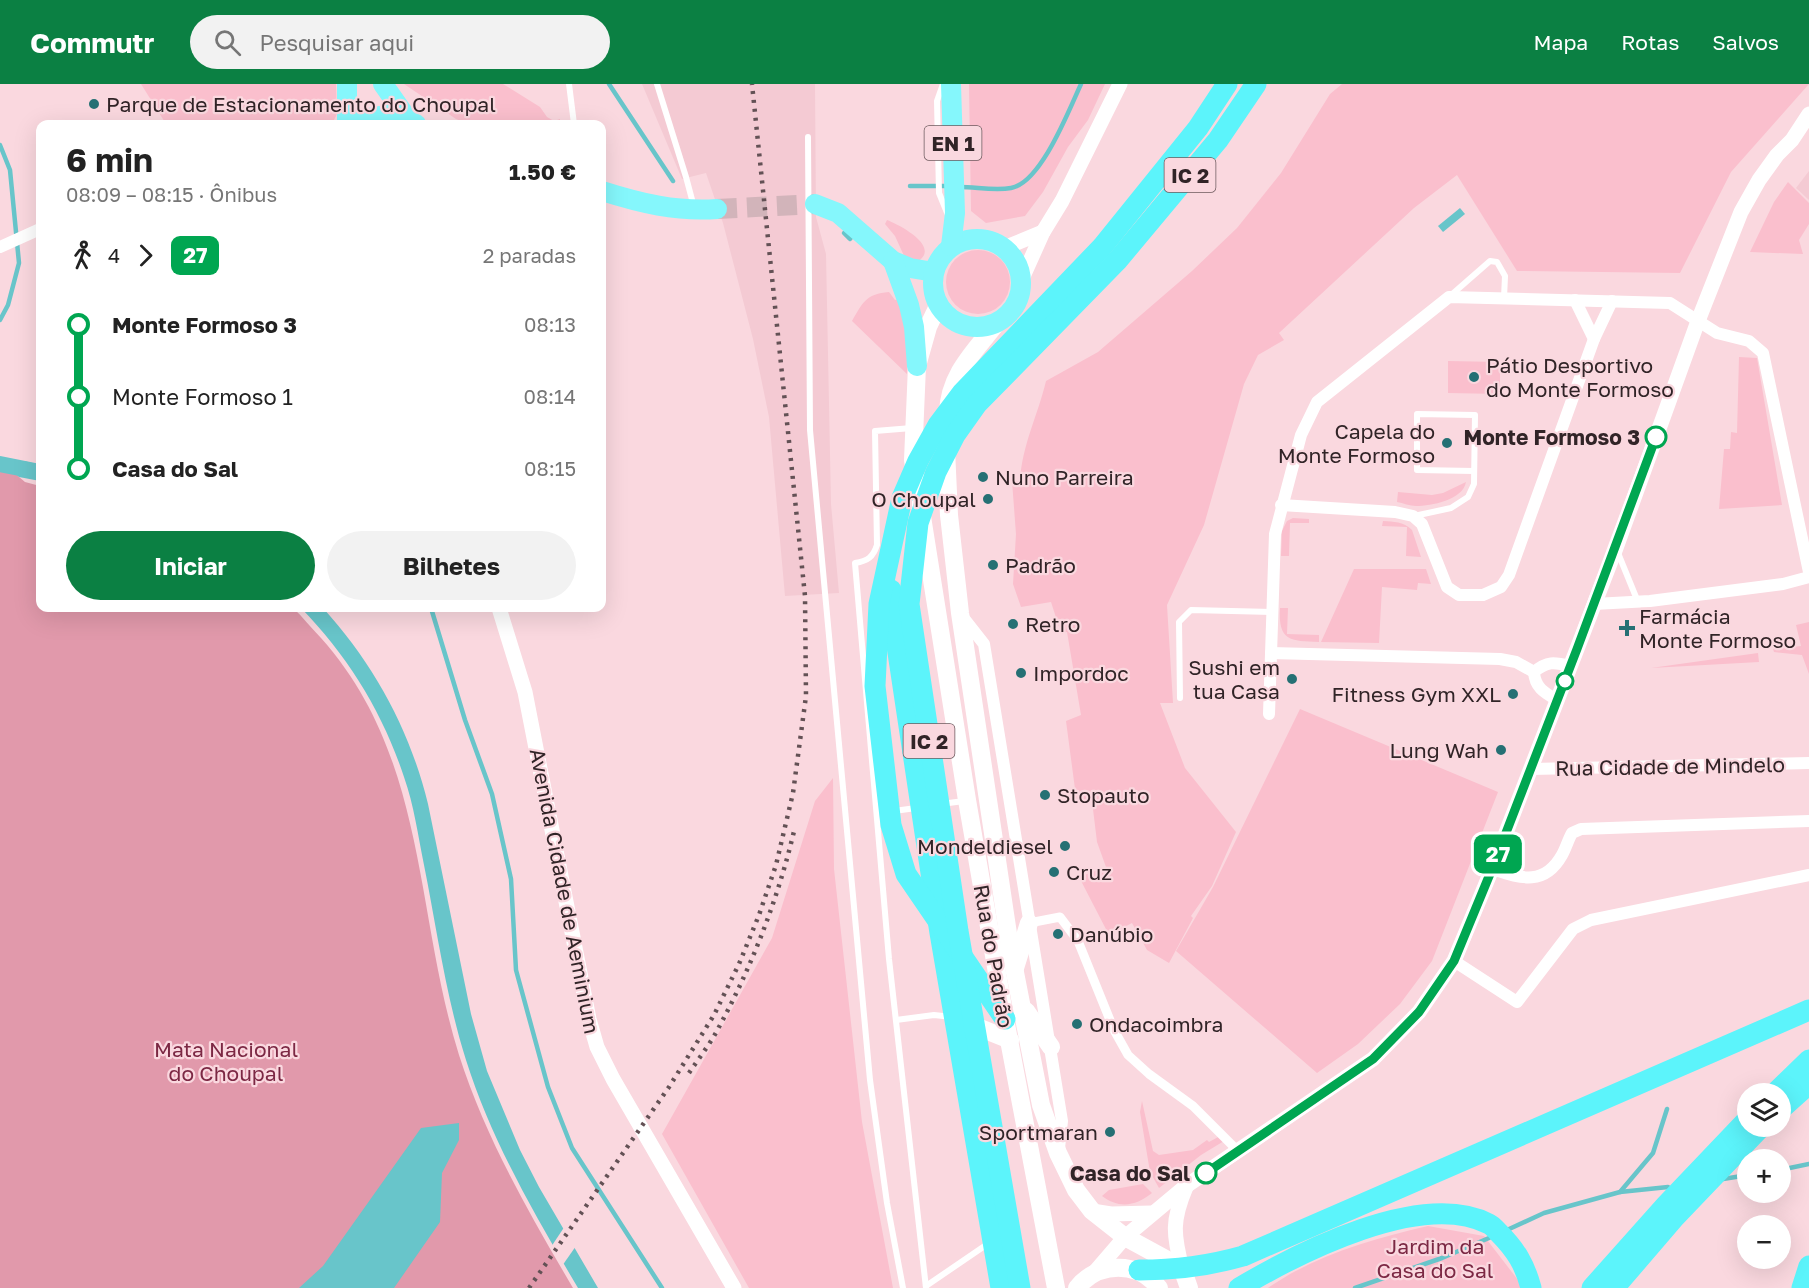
<!DOCTYPE html>
<html lang="pt">
<meta charset="utf-8">
<style>
:root{--surface:#fff;--page:#f2f2f2;--text:#222;--muted:#767676;--accent:#0b8043}
body{margin:0;font-family:"Golos Text",sans-serif;background:var(--page);color:var(--text);height:100vh;display:flex;flex-direction:column;font-size:22px;white-space:nowrap}
*{box-sizing:border-box;margin:0}
p{font-size:20px;color:var(--muted)}
.icon{flex:none;width:33px;height:33px;fill:none;stroke:currentColor;stroke-width:2;stroke-linecap:round;stroke-linejoin:round}
.map{position:relative;flex:1;overflow:hidden}
.panel{position:absolute;left:36px;top:36px;width:570px;height:492px;display:flex;flex-direction:column;background:var(--surface);border-radius:12px;box-shadow:0 6px 24px #0002}
.panel>*{flex:none}
.badge{padding:0 12px;border-radius:9px;font-size:21px;line-height:39px}
.tools{position:absolute;left:1737px;top:999px;display:grid;gap:12px}
.tools a{display:grid;place-items:center;width:54px;height:54px;border-radius:50%;background:var(--surface);box-shadow:0 6px 24px #0002;font-size:30px}
.map>.badge{position:absolute;translate:-50% -50%;box-shadow:0 0 0 3px #fff}
.legs{display:flex;align-items:center;gap:9px;height:66px;padding:0 30px;font-size:20px}
.legs p{margin-inline-start:auto}
.headline{display:flex;align-items:center;justify-content:space-between;height:102px;padding:0 30px}
h1{font-size:33px;font-weight:700;line-height:45px}
.button{display:flex;gap:12px;margin-top:auto;padding:12px 30px}
.button a{flex:1;height:69px;border-radius:36px;background:var(--accent);color:#fff;font-size:24px;font-weight:700;line-height:69px;text-align:center}
.button a+a{background:var(--page);color:var(--text)}
ul{padding:0 30px;list-style:none}
li{display:flex;align-items:center;gap:21px;height:72px;font-size:22px}
li i{display:grid;place-items:center;width:9px;height:100%;margin:0 8px;background:currentColor}
li i::after{content:'';width:15px;height:15px;margin:-8px;border:4px solid;border-radius:50%;background:var(--surface)}
li p{margin-inline-start:auto}
li:first-child i{background:linear-gradient(#0000 50%,currentColor 0)}
li:last-child i{background:linear-gradient(currentColor 50%,#0000 0)}
header{display:flex;align-items:center;gap:36px;box-sizing:border-box;height:84px;padding:0 30px;background:var(--accent);color:#fff}
header strong{font-size:28px}
nav{display:flex;gap:33px;margin-inline-start:auto;font-size:21px}
.search{width:420px;height:54px;background:var(--page);display:flex;align-items:center;gap:15px;box-sizing:border-box;padding:0 21px;border-radius:33px;color:var(--muted);font-size:22px}
.map>svg:first-child{display:block}
.built{fill:#f4cad3}
.green{fill:#fabfcd}
.forest{fill:#e199ab}
.water{fill:#68c5ca}
.pier{fill:#fad8df}
.lines{fill:none;stroke-linecap:round;stroke-linejoin:round}
.stream{stroke:#68c5ca;stroke-width:4.5}
.canal{stroke:#68c5ca;stroke-width:16}
.primary-tunnel{stroke:#d2b4ba;stroke-width:20;stroke-dasharray:20 10;stroke-linecap:butt}
.service{stroke:#fff;stroke-width:6}
.pedestrian{stroke:#fff;stroke-width:9}
.minor{stroke:#fff;stroke-width:12}
.tertiary{stroke:#fff;stroke-width:15}
.secondary{stroke:#fff;stroke-width:18}
.primary{stroke:#85f7fc;stroke-width:20}
.trunk{stroke:#5cf4fb;stroke-width:21}
.rail{stroke:#635155;stroke-width:4.5;stroke-dasharray:3 6;stroke-linecap:butt}
.line-1-casing{stroke:#fff;stroke-width:14}
.line-1{stroke:#00a651;stroke-width:9}
.poi-dot{fill:#257074;stroke:#fad8df;stroke-width:2}
.stop-1-dot{fill:#fff;stroke:#00a651;stroke-width:3}
.labels{text-anchor:middle;dominant-baseline:central;stroke-width:4.5;stroke-linejoin:round;paint-order:stroke}
.shield{fill:#fad8df;stroke:#6d5a5e;stroke-width:1.5}
.shield-label{font-size:20px;font-weight:bold;fill:#312427}
.poi-label{font-size:21px;fill:#312427;stroke:#fad8df;text-anchor:start}
.stop-label{font-size:21px;font-weight:bold;fill:#312427;stroke:#fad8df;text-anchor:end}
.street-label{font-size:21px;fill:#312427;stroke:#fad8df}
.park-label{font-size:21px;fill:#7c2844;stroke:#fad8df}
</style>
<header>
<strong>Commutr</strong>
<div class="search"><svg class="icon" aria-label="search" viewBox="0 0 24 24"><circle cx="10" cy="10" r="6"/><path d="M15 15l6 6"/></svg>Pesquisar aqui</div>
<nav><a>Mapa</a><a>Rotas</a><a>Salvos</a></nav>
</header>
<div class="map">
<svg width="1809" height="1204" viewBox="0 0 1809 1204">
<rect width="100%" height="100%" fill="#fad8df"/>
<g class="built">
<path d="M 642,0 L 815,0 L 816,133 L 826,170 L 831,420 L 839,509 L 785,512 L 769,333 L 753,255 L 723,139 L 706,89 L 682,95 Z"/>
<path d="M 1809,87 L 1809,116 L 1796,104 Z"/>
</g>
<g class="green">
<path d="M 141,0 L 336,0 L 337,30 L 332,40 L 166,40 Z"/>
<path d="M 404,0 L 503,0 L 540,23 L 547,33 L 554,37 L 560,35 L 560,40 L 468,40 L 456,35 Z"/>
<path d="M 969,0 L 1105,0 L 1088,36 L 1068,63 L 1043,108 L 1025,132 L 986,139 L 971,127 Z"/>
<path d="M 1342,0 L 1809,0 L 1731,88 L 1680,189 L 1517,187 L 1457,91 L 1414,124 L 1279,249 L 1284,256 L 1258,271 L 1244,300 L 1204,441 L 1167,521 L 1173,619 L 1160,619 L 1185,684 L 1236,748 L 1212,802 L 1191,832 L 1193,834 L 1169,879 L 1147,866 L 1132,839 L 1109,851 L 1079,793 L 1106,783 L 1097,758 L 1092,717 L 1077,720 L 1066,637 L 1081,631 L 1067,548 L 1061,549 L 1051,518 L 1021,523 L 1013,500 L 1016,450 L 1012,397 L 1020,397 C 1022,361 1038,331 1046,297 L 1098,268 L 1192,187 L 1237,144 L 1281,89 L 1330,10 Z"/>
<path d="M 1788,98 L 1809,119 L 1809,140 L 1799,156 L 1803,170 L 1750,168 L 1774,118 Z"/>
<path d="M 887,136 C 900,141 942,163 917,178 L 905,174 L 895,152 L 885,140 Z"/>
<circle cx="978" cy="198" r="32"/>
<path d="M 889,208 L 895,216 L 899,215 L 908,245 L 907,290 L 852,237 C 863,218 866,210 889,208 Z"/>
<path d="M 1739,273 L 1757,274 L 1782,421 L 1719,425 L 1724,365 L 1730,365 L 1731,348 L 1737,349 Z"/>
<path d="M 1448,277 L 1500,278 L 1500,310 L 1448,309 Z"/>
<path d="M 1466,398 C 1463,416 1431,422 1416,422 C 1410,422 1403,419 1397,418 L 1398,408 L 1432,411 L 1443,409 Z"/>
<path d="M 1293,434 L 1309,435 L 1309,439 L 1290,439 L 1289,472 L 1281,472 L 1282,447 L 1287,437 Z"/>
<path d="M 1383,437 C 1394,438 1403,437 1412,446 L 1421,473 L 1406,472 L 1407,443 L 1382,442 Z"/>
<path d="M 1354,485 L 1426,485 L 1431,500 L 1418,499 L 1417,506 L 1382,503 L 1379,559 L 1321,558 Z"/>
<path d="M 1280,524 L 1288,524 L 1287,550 L 1319,551 L 1319,558 C 1290,557 1278,557 1280,524 Z"/>
<path d="M 1809,538 L 1809,590 L 1802,571 L 1774,568 L 1773,565 L 1801,562 L 1796,541 Z"/>
<path d="M 1758,569 L 1759,578 L 1651,584 Z"/>
<path d="M 1300,625 L 1498,708 L 1432,877 L 1400,920 L 1358,960 L 1317,989 L 1176,867 L 1213,803 Z"/>
<path d="M 833,694 L 834,785 L 862,1038 L 893,1204 L 749,1204 L 662,1050 L 772,854 L 815,717 Z"/>
<path d="M 1142,1017 L 1153,1067 L 1159,1071 L 1193,1066 L 1207,1056 L 1209,1058 L 1220,1052 L 1224,1057 L 1201,1071 L 1159,1104 L 1150,1088 L 1140,1028 Z"/>
<path d="M 1143,1100 L 1152,1109 C 1136,1122 1119,1125 1102,1112 L 1109,1106 Z"/>
<path d="M 1428,1142 L 1484,1152 L 1518,1196 L 1527,1204 L 1268,1204 C 1315,1171 1373,1155 1428,1142 Z"/>
</g>
<path class="forest" d="M 0,384 L 12,387 L 25,398 L 40,402 L 40,524 L 293,524 C 303,533 311,544 321,554 C 428,674 414,827 459,971 C 486,1055 529,1129 573,1204 L 0,1204 Z"/>
<g class="water">
<path d="M 1460,124 L 1465,130 L 1443,148 L 1438,142 Z"/>
<path d="M 24,377 L 40,381 L 40,397 L 19,393 L 12,387 L 14,378 Z"/>
<path d="M 301,524 L 323,524 C 374,580 410,646 428,720 L 471,930 L 487,987 L 520,1066 L 539,1103 L 598,1204 L 578,1204 C 535,1131 492,1058 466,976 C 446,913 437,846 424,781 C 418,752 414,721 404,693 C 383,629 348,572 301,524 Z"/>
<path d="M 459,1039 L 459,1056 L 442,1089 L 440,1138 L 394,1204 L 299,1204 L 323,1182 L 421,1044 Z"/>
</g>
<path class="pier" d="M 565,1142 L 576,1162 L 562,1182 L 551,1163 Z"/>
<g class="lines">
<g class="stream">
<path d="M 609,0 L 673,97"/>
<path d="M 0,61 L 10,86 L 19,179 L 8,221 L 0,236"/>
<path d="M 910,102 L 949,102"/>
<path d="M 960,103 C 976,103 995,107 1011,104 C 1041,99 1069,26 1081,0"/>
<path d="M 844,149 L 850,155 L 852,152"/>
<path d="M 431,524 L 465,636 L 492,710 L 511,795 L 516,886 L 548,1003 L 572,1064 L 662,1204"/>
<path d="M 1780,1086 L 1809,1080"/>
<path d="M 1723,1095 L 1748,1091"/>
<path d="M 1620,1108 L 1668,1103"/>
<path d="M 1507,1146 L 1544,1129 L 1620,1108 L 1653,1069 L 1667,1025"/>
<path d="M 1355,1204 L 1442,1174 L 1489,1154"/>
</g>
<path class="canal" d="M 0,380 L 40,388"/>
<path class="primary-tunnel" d="M 717,125 L 815,120"/>
<g class="service">
<path d="M 569,0 L 574,40"/>
<path d="M 657,0 L 686,93 L 694,123"/>
<path d="M 943,0 L 937,17 L 939,109 L 948,131"/>
<path d="M 808,53 L 810,346 L 870,996 L 887,1119 L 903,1204"/>
<path d="M 1450,212 L 1490,177 L 1497,178 L 1505,192 L 1504,214"/>
<path d="M 912,344 L 875,347 L 877,461 C 873,473 868,477 855,479 L 889,875 L 926,1204"/>
<path d="M 1414,432 L 1451,424 L 1468,413 L 1474,400 L 1475,331 L 1417,330 L 1417,386 L 1474,387"/>
<path d="M 1618,469 L 1638,518"/>
<path d="M 1180,614 L 1179,538 L 1191,526 L 1272,528"/>
<path d="M 941,720 L 964,717"/>
<path d="M 894,727 L 916,724"/>
<path d="M 896,936 L 934,931 L 952,933"/>
<path d="M 926,1202 L 989,1159"/>
</g>
<path class="pedestrian" d="M 1029,839 L 1060,833 L 1078,857 L 1114,946 L 1128,971 L 1149,990 L 1193,1022 L 1238,1067"/>
<g class="minor">
<path d="M 0,163 L 40,145"/>
<path d="M 1575,216 L 1594,255"/>
<path d="M 1281,421 L 1395,428 L 1413,432 L 1422,440 L 1447,503 L 1459,511 L 1483,511 L 1501,503 L 1509,491 L 1594,255 L 1612,217"/>
<path d="M 1594,520 L 1650,517 L 1783,500 L 1809,493"/>
<path d="M 962,532 L 984,560 L 1062,1037 L 1059,1064"/>
<path d="M 1271,569 L 1500,575 L 1516,578 L 1534,588"/>
<path d="M 1557,616 C 1545,609 1535,604 1534,588 C 1547,577 1554,578 1571,582"/>
<path d="M 1269,630 L 1275,450 L 1301,351 L 1317,318 L 1449,213 L 1670,219 L 1717,249 L 1749,257 L 1763,269 L 1809,488"/>
<path d="M 1531,685 L 1809,679"/>
<path d="M 1492,785 C 1520,794 1544,803 1562,771 C 1566,764 1568,756 1572,749 L 1581,745 L 1809,737"/>
<path d="M 1454,877 L 1517,918 L 1573,845 L 1591,836 L 1809,791"/>
</g>
<g class="tertiary">
<path d="M 1004,164 L 1043,148"/>
<path d="M 1021,197 L 1043,148 L 1062,117 L 1120,0"/>
<path d="M 499,524 L 525,608 L 589,935 L 597,963 L 613,995 L 734,1204"/>
<path d="M 1092,1127 L 1111,1130 L 1151,1129"/>
<path d="M 1182,1184 C 1173,1150 1172,1136 1186,1103"/>
<path d="M 1094,1189 L 1125,1153 L 1186,1102 L 1373,975 L 1419,928 L 1454,877 L 1492,785 L 1616,464 L 1698,237 L 1741,128 L 1759,96 L 1777,71 L 1792,56 L 1809,30"/>
</g>
<g class="secondary">
<path d="M 938,222 L 928,243 L 917,282 L 913,376 L 967,716 L 1005,935 L 1056,1204"/>
<path d="M 948,329 C 949,291 974,268 996,240"/>
<path d="M 946,365 L 949,431 L 960,529 L 1010,863 L 1041,1021 L 1058,1069 L 1076,1106 L 1092,1127 L 1125,1153 L 1182,1184 L 1189,1204"/>
<path d="M 1015,884 L 1029,839"/>
<path d="M 1026,927 L 1051,963"/>
<path d="M 970,940 L 1010,956"/>
<path d="M 1077,1204 C 1098,1177 1139,1177 1159,1204"/>
</g>
<g class="primary">
<path d="M 383,0 L 409,37"/>
<path d="M 347,40 L 347,0"/>
<path d="M 355,40 C 374,29 396,29 416,40"/>
<path d="M 602,107 C 640,119 676,128 717,125"/>
<path d="M 815,120 L 838,129 L 893,177 L 910,184 L 934,188"/>
<circle cx="977" cy="199" r="44"/>
<path d="M 951,162 L 955,129 L 951,0"/>
<path d="M 893,177 L 909,221 L 914,243 L 917,282"/>
</g>
<g class="trunk">
<path d="M 891,506 L 891,522 L 940,849 L 1001,1204"/>
<path d="M 1005,935 L 906,790 L 891,741 L 875,602 L 879,520 L 902,414 L 918,377 L 938,341 L 962,309 L 1102,163 L 1198,44 L 1227,0"/>
<path d="M 1774,1010 L 1809,976"/>
<path d="M 1780,1026 L 1809,1000"/>
<path d="M 1139,1186 C 1174,1186 1208,1182 1243,1172 L 1809,926"/>
<path d="M 1020,1204 L 958,847 L 909,520 L 918,439 L 936,388 L 955,351 L 977,320 L 1117,177 L 1218,56 L 1256,0"/>
<path d="M 1239,1204 C 1298,1169 1422,1105 1489,1140 C 1493,1142 1496,1146 1499,1149 C 1516,1166 1525,1181 1531,1204"/>
<path d="M 1592,1204 L 1666,1121 L 1748,1035"/>
<path d="M 1614,1204 L 1675,1133 L 1762,1042"/>
<path d="M 1802,1204 L 1809,1182"/>
</g>
<g class="rail">
<path d="M 689,989 C 699,974 711,959 719,943 C 753,880 779,812 795,743"/>
<path d="M 529,1204 L 669,1003 L 714,931 L 739,880 L 759,831 L 776,781 L 793,709 L 806,612 L 805,512 L 752,0"/>
</g>
</g>
<g class="lines">
<defs>
<path id="line-1" d="M 1206,1089 L 1373,975 L 1419,928 L 1454,877 L 1492,785 L 1577,565 L 1656,353"/>
</defs>
<use href="#line-1" class="line-1-casing"/>
<use href="#line-1" class="line-1"/>
</g>
<g class="poi-dot">
<circle cx="94" cy="20" r="6"/>
<circle cx="1474" cy="293" r="6"/>
<circle cx="1447" cy="359" r="6"/>
<circle cx="983" cy="393" r="6"/>
<circle cx="988" cy="415" r="6"/>
<circle cx="993" cy="481" r="6"/>
<circle cx="1013" cy="540" r="6"/>
<path d="M1624 535h6v6h6v6h-6v6h-6v-6h-6v-6h6z"/>
<circle cx="1021" cy="589" r="6"/>
<circle cx="1292" cy="595" r="6"/>
<circle cx="1513" cy="610" r="6"/>
<circle cx="1501" cy="666" r="6"/>
<circle cx="1045" cy="711" r="6"/>
<circle cx="1065" cy="762" r="6"/>
<circle cx="1054" cy="788" r="6"/>
<circle cx="1058" cy="850" r="6"/>
<circle cx="1077" cy="940" r="6"/>
<circle cx="1110" cy="1048" r="6"/>
</g>
<g class="stop-1-dot">
<circle cx="1656" cy="353" r="10"/>
<circle cx="1565" cy="597" r="8"/>
<circle cx="1206" cy="1089" r="10"/>
</g>
<g class="labels">
<g class="shield">
<rect x="924.5" y="42" width="57" height="34" rx="4.5"/>
<rect x="1164.5" y="74" width="51" height="34" rx="4.5"/>
<rect x="903.5" y="640" width="51" height="34" rx="4.5"/>
</g>
<g class="shield-label">
<text x="953" y="59">EN 1</text>
<text x="1190" y="91">IC 2</text>
<text x="929" y="657">IC 2</text>
</g>
<g class="poi-label">
<text x="106" y="20">Parque de Estacionamento do Choupal</text>
<text x="1486" y="281">Pátio Desportivo<tspan x="1486" dy="24">do Monte Formoso</tspan></text>
<text x="1435" y="347" text-anchor="end">Capela do<tspan x="1435" dy="24">Monte Formoso</tspan></text>
<text x="995" y="393">Nuno Parreira</text>
<text x="976" y="415" text-anchor="end">O Choupal</text>
<text x="1005" y="481">Padrão</text>
<text x="1639" y="532">Farmácia<tspan x="1639" dy="24">Monte Formoso</tspan></text>
<text x="1025" y="540">Retro</text>
<text x="1280" y="583" text-anchor="end">Sushi em<tspan x="1280" dy="24">tua Casa</tspan></text>
<text x="1033" y="589">Impordoc</text>
<text x="1501" y="610" text-anchor="end">Fitness Gym XXL</text>
<text x="1489" y="666" text-anchor="end">Lung Wah</text>
<text x="1057" y="711">Stopauto</text>
<text x="1053" y="762" text-anchor="end">Mondeldiesel</text>
<text x="1066" y="788">Cruz</text>
<text x="1070" y="850">Danúbio</text>
<text x="1089" y="940">Ondacoimbra</text>
<text x="1098" y="1048" text-anchor="end">Sportmaran</text>
</g>
<g class="stop-label">
<text x="1640" y="353">Monte Formoso 3</text>
<text x="1190" y="1089">Casa do Sal</text>
</g>
<g class="street-label">
<text transform="translate(1670 682) rotate(-1)">Rua Cidade de Mindelo</text>
<text transform="translate(565 807) rotate(79)">Avenida Cidade de Aeminium</text>
<text transform="translate(994 872) rotate(80)">Rua do Padrão</text>
</g>
<g class="park-label">
<text x="226" y="965">Mata Nacional<tspan x="226" dy="24">do Choupal</tspan></text>
<text x="1435" y="1162">Jardim da<tspan x="1435" dy="24">Casa do Sal</tspan></text>
</g>
</g>
</svg>
<div class="tools">
<a><svg class="icon" aria-label="layers" viewBox="0 0 24 24"><path d="M12 4l9 5-9 5-9-5zM3 14l9 5 9-5"/></svg></a>
<a>+</a>
<a>−</a>
</div>
<b class="badge" style="left:1498px;top:770px;background:#00a651;color:#fff">27</b>
<section class="panel">
<div class="headline"><div><h1>6 min</h1><p>08:09 – 08:15 · Ônibus</p></div><b>1.50 €</b></div>
<div class="legs"><svg class="icon" aria-label="walk" viewBox="0 0 24 24"><circle cx="13" cy="4" r="2"/><path d="M13 8l-2 6 4 7M11 14l-3 7M7 12l3-4h3l4 4"/></svg>4<svg class="icon" aria-label="forward" viewBox="0 0 24 24"><path d="M9 5l7 7-7 7"/></svg><b class="badge" style="background:#00a651;color:#fff">27</b><p>2 paradas</p></div>
<ul>
<li><i style="color:#00a651"></i><b>Monte Formoso 3</b><p>08:13</p></li>
<li><i style="color:#00a651"></i><span>Monte Formoso 1</span><p>08:14</p></li>
<li><i style="color:#00a651"></i><b>Casa do Sal</b><p>08:15</p></li>
</ul>
<div class="button"><a>Iniciar</a><a>Bilhetes</a></div>
</section>
</div>
